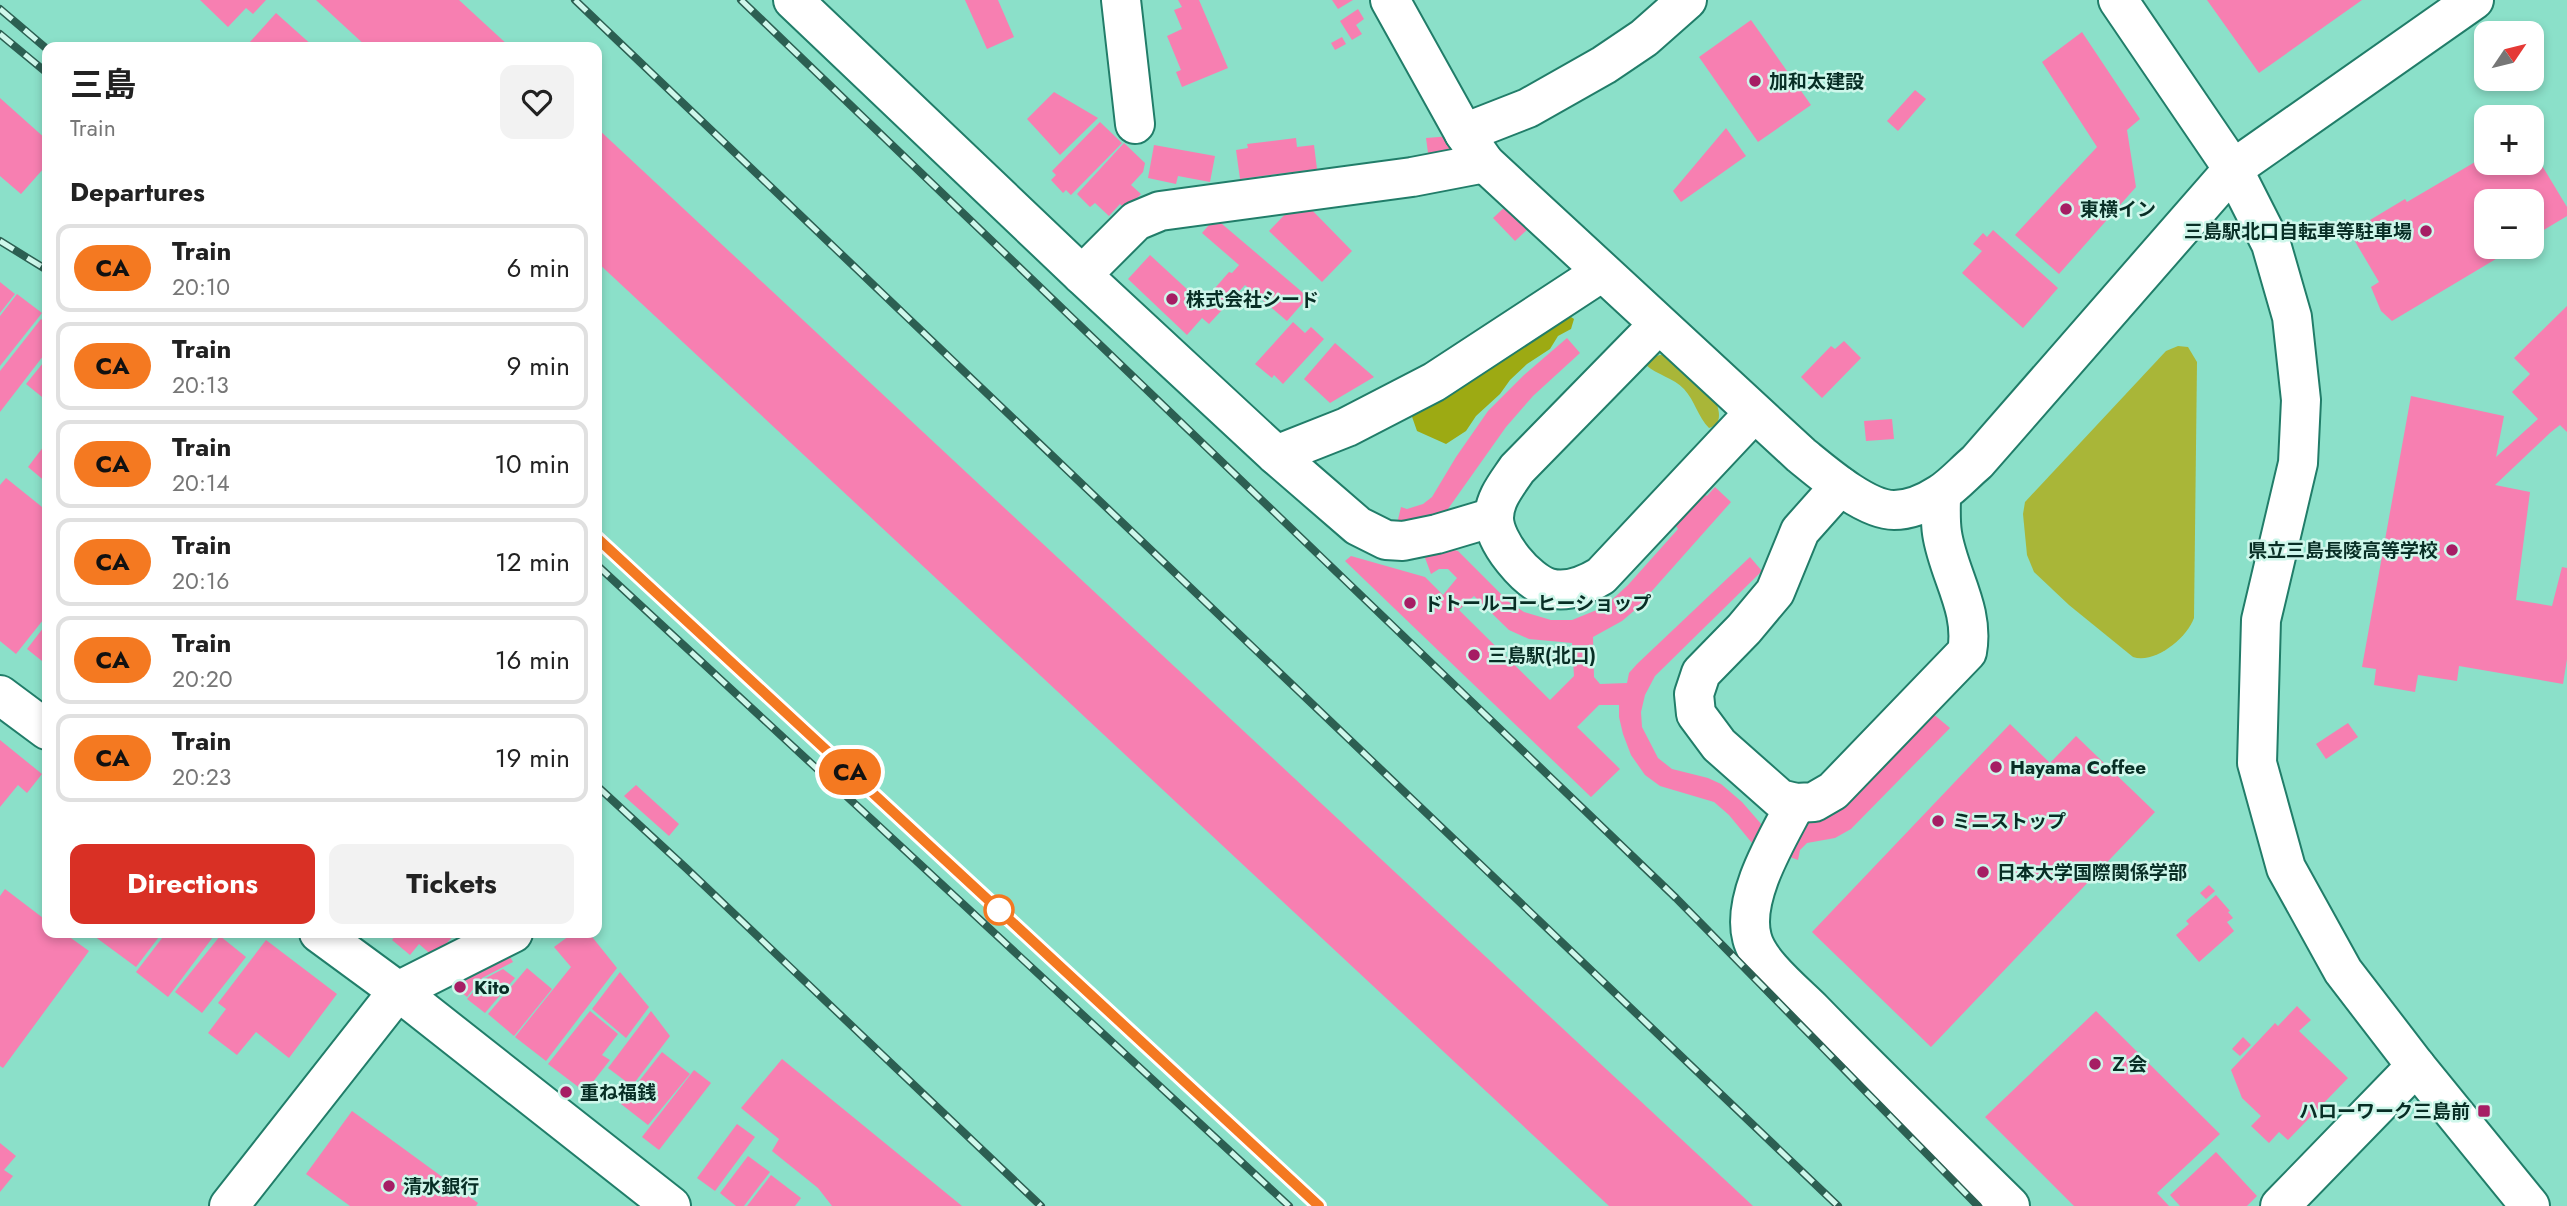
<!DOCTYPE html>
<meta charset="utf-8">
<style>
:root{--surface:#fff;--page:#f2f2f2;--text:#222;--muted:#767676;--line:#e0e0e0;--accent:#d93025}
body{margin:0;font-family:Jost,"Noto Sans JP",sans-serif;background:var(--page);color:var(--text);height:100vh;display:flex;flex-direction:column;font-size:26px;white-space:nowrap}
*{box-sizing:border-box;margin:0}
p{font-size:23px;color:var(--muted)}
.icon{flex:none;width:38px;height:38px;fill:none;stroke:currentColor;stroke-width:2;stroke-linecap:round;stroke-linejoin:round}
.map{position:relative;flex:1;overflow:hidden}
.sheet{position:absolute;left:42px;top:42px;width:560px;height:896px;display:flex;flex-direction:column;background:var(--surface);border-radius:14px;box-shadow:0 4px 10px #0003}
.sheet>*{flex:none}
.badge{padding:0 14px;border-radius:23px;font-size:24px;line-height:46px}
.needle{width:46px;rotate:55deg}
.buttons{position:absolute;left:2474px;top:21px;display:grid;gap:14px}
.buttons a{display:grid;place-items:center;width:70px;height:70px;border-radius:14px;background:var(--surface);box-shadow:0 4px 10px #0003;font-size:35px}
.map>.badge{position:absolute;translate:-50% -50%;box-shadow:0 0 0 4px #fff}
h2{padding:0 28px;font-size:26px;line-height:63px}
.round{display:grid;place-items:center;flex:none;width:74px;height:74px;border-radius:14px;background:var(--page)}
.summary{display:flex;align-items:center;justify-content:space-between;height:119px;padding:0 28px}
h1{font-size:33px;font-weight:700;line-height:52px}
.primary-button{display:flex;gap:14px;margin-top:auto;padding:14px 28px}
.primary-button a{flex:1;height:80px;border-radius:14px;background:var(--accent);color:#fff;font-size:28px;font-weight:700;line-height:80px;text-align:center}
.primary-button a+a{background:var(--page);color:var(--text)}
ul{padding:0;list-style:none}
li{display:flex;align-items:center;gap:21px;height:88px;margin:0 14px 10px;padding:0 14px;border:4px solid var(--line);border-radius:14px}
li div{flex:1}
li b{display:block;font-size:26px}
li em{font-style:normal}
li .badge{min-width:77px;font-weight:700;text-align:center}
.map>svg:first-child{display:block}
.green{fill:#a9b638}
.forest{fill:#9daa13}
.building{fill:#f77fb1;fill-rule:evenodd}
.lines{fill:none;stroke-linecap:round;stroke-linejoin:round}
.minor-casing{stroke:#217d69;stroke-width:42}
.minor{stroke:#fff;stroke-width:38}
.rail-casing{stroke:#2c5f52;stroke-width:8}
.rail{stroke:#cff7eb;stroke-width:5;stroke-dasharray:16;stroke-linecap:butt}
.line-casing{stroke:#fff;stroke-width:16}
.line{stroke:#f47921;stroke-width:10}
.poi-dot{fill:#a61d64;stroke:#cff7eb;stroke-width:2.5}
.stop-dot{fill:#fff;stroke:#f47921;stroke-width:3.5}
.labels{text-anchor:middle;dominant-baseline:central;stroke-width:5;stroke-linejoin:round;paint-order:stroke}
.poi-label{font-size:19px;font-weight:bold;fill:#082e25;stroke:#cff7eb;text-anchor:start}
</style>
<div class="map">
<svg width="2567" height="1206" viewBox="0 0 2567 1206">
<rect width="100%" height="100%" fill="#8be0c9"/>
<g class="green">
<path d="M 2178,346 L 2188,347 L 2197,362 L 2194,618 C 2187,638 2155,664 2133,657 L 2069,605 L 2034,572 L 2027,555 L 2023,514 L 2025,502 L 2166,351 Z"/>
<path d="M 1664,354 L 1716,402 C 1720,413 1722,424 1709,428 C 1698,417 1695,401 1684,389 C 1674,378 1657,375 1646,365 L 1645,361 L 1648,358 Z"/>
</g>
<path class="forest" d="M 1571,317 L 1574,319 L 1571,329 L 1558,336 L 1550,349 L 1527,364 L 1510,380 L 1500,394 L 1476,416 L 1466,431 L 1446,444 L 1417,431 L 1410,411 L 1557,320 Z"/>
<g class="building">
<path d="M 200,0 L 266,0 L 253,14 L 246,8 L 228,27 Z"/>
<path d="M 316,0 L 459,0 L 510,47 L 367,47 Z"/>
<path d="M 965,0 L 998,0 L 1014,37 L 987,49 Z"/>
<path d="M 1178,0 L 1199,0 L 1228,68 L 1182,87 L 1176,72 L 1181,70 L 1167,36 L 1182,29 L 1174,10 L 1182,7 Z"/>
<path d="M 1332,0 L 1353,0 L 1338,9 Z"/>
<path d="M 2207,0 L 2362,0 L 2259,73 Z"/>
<path d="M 1358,9 L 1364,19 L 1356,25 L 1362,34 L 1352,40 L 1340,21 Z"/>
<path d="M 276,13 L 314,47 L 253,47 L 249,43 Z"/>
<path d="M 1751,20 L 1811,105 L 1758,142 L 1699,57 Z"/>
<path d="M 2082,32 L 2140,119 L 2127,130 L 2136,187 L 2059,274 L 2015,235 L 2097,147 L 2042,62 Z"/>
<path d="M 1342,37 L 1346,44 L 1335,50 L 1331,43 Z"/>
<path d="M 1915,90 L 1926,99 L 1898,131 L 1887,121 Z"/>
<path d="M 1054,92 L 1098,118 L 1060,155 L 1027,119 Z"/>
<path d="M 0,98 L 47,140 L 47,170 L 44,168 L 21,194 L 0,176 Z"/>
<path d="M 1100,122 L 1122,143 L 1071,195 L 1066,190 L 1063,193 L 1051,180 L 1056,175 L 1052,171 Z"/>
<path d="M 597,128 L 1753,1206 L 1609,1206 L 597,262 Z"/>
<path d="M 1726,128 L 1746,156 L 1681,202 L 1673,191 Z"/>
<path d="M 1451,136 L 1452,151 L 1428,153 L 1426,138 Z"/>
<path d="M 1296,138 L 1297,147 L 1314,145 L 1317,169 L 1240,179 L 1236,150 L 1248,148 L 1247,144 Z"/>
<path d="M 1124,143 L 1145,163 L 1143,172 L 1131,185 L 1141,194 L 1126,210 L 1120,204 L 1109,216 L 1095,203 L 1090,207 L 1077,194 Z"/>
<path d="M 1154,145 L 1215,156 L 1210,182 L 1178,176 L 1176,184 L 1148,178 Z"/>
<path d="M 2532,149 L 2567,207 L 2567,216 L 2532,237 L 2532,201 L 2487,201 L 2487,247 L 2516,247 L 2392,321 L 2381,311 L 2371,287 L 2379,282 L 2353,238 L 2375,226 L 2370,220 L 2405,199 L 2407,202 L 2487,155 L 2487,163 L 2532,163 Z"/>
<path d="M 1294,205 L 1307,205 L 1352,251 L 1322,282 L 1269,231 Z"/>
<path d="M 1507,205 L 1529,228 L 1515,241 L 1493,218 Z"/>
<path d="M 1215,218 L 1308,297 L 1287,321 L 1245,285 L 1209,324 L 1202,318 L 1187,335 L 1128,279 L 1150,255 L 1202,303 L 1229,272 L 1232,273 L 1239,265 L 1202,233 Z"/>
<path d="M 1993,230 L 2058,288 L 2023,328 L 1962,273 L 1982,251 L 1973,244 L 1983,233 L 1987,237 Z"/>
<path d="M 0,282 L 15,294 L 0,313 Z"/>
<path d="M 17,294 L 42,313 L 0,366 L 0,316 Z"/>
<path d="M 2567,306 L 2567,432 L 2560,425 L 2551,432 L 2495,485 L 2530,492 L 2516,600 L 2552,606 L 2562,567 L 2567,568 L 2567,659 L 2563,684 L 2459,666 L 2457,681 L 2418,675 L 2415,692 L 2374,685 L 2376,669 L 2362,667 L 2411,396 L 2504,416 L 2496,457 L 2538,419 L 2512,392 L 2530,374 L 2514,358 Z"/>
<path d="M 41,319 L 47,324 L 47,351 L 0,412 L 0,371 Z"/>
<path d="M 1293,322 L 1305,333 L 1311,327 L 1324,339 L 1283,384 L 1274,375 L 1272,378 L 1255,364 Z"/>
<path d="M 1567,338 L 1580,353 L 1533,396 L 1506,427 L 1443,516 L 1396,528 L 1401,507 L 1407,509 L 1423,504 L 1432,497 L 1456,457 L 1488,411 L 1524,375 Z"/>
<path d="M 1844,341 L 1861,358 L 1822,398 L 1801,377 L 1831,346 L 1835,349 Z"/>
<path d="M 1335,343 L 1374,377 L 1330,403 L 1304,379 Z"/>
<path d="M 47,358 L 47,401 L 26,384 Z"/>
<path d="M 1892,419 L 1894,439 L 1866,441 L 1864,421 Z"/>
<path d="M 47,442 L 47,483 L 28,467 Z"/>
<path d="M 6,478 L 47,511 L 47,615 L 16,654 L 0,641 L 0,485 Z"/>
<path d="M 1715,487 L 1731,502 L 1635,610 L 1622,621 L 1593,637 L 1594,677 L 1600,684 L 1627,683 L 1629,673 L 1637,664 L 1750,557 L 1762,571 L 1655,676 L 1645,695 L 1641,712 L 1642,727 L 1658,758 L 1672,769 L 1708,778 L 1721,784 L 1742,802 L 1762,825 L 1766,837 L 1764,847 L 1752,843 L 1729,815 L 1714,802 L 1660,786 L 1645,775 L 1631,755 L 1623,734 L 1619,717 L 1619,705 L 1599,705 L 1577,727 L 1620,769 L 1591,797 L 1345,561 L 1351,556 L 1425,577 L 1443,595 L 1457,578 L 1448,569 L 1439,569 L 1431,574 L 1424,555 L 1447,548 L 1458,551 L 1509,602 L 1524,612 L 1551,620 L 1572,620 L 1604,607 L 1628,585 L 1678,529 L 1674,523 L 1702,493 L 1707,496 ZM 1474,596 L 1509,630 L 1529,639 L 1572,643 L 1574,676 L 1550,700 L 1459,610 Z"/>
<path d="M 47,623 L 47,665 L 27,649 Z"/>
<path d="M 1932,713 L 1950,728 L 1851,829 L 1835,838 L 1807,843 L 1800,850 L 1798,860 L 1777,852 L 1800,823 L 1827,818 L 1841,809 Z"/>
<path d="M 2348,723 L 2358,737 L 2326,759 L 2316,744 Z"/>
<path d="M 2010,724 L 2050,763 L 2076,736 L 2155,812 L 1931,1047 L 1812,932 Z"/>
<path d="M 0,740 L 42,774 L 27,793 L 18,785 L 0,807 Z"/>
<path d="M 636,785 L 679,824 L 669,836 L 624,796 Z"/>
<path d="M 2209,885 L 2215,891 L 2206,899 L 2200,893 Z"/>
<path d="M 5,889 L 47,921 L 47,933 L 64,933 L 89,951 L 3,1068 L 0,1066 L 0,896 Z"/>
<path d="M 2216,895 L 2230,911 L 2228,912 L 2233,918 L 2227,922 L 2234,931 L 2199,962 L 2176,935 L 2189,924 L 2186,921 Z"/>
<path d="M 97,933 L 162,933 L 136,967 L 94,936 Z"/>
<path d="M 166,933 L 216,933 L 168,997 L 136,972 Z"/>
<path d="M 398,933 L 456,933 L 434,957 L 419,944 L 410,955 L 392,940 Z"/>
<path d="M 573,933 L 589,933 L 617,968 L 546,1061 L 515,1037 L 571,967 L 554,947 Z"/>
<path d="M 220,936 L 246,957 L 202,1013 L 175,992 Z"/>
<path d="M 266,940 L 337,994 L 289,1058 L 256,1032 L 237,1055 L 208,1033 L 226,1009 L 218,1003 Z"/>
<path d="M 505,948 L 513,962 L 482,978 L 467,997 L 445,978 Z"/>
<path d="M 527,968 L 552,989 L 514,1036 L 488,1014 Z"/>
<path d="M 503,969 L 515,978 L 485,1013 L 467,999 L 484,979 Z"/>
<path d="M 620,972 L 649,1007 L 626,1038 L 592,1009 Z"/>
<path d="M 2297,1006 L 2311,1020 L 2299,1031 L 2348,1078 L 2288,1140 L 2279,1132 L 2269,1143 L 2251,1126 L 2261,1116 L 2242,1098 L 2231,1070 L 2275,1023 L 2278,1026 Z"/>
<path d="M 590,1011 L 618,1034 L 602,1055 L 610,1060 L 585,1092 L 548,1064 Z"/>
<path d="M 651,1011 L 670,1036 L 632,1086 L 608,1068 Z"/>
<path d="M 2096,1011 L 2220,1134 L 2157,1193 L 2169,1206 L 2074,1206 L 1985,1117 Z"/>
<path d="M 2243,1037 L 2251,1045 L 2240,1056 L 2232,1049 Z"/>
<path d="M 662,1052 L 690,1074 L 648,1125 L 621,1104 Z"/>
<path d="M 782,1059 L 962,1206 L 832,1206 L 818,1188 L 772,1151 L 779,1139 L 741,1108 Z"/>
<path d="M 694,1070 L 711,1083 L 659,1150 L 642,1137 Z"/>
<path d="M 352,1111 L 478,1203 L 476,1206 L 350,1206 L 306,1174 Z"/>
<path d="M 737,1124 L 755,1137 L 715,1191 L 697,1178 Z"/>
<path d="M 0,1143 L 16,1156 L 4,1170 L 13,1176 L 0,1192 Z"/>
<path d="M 2216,1152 L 2257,1196 L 2247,1206 L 2180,1206 L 2170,1195 Z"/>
<path d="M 748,1156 L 770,1172 L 744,1206 L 736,1206 L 720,1193 Z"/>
<path d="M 771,1175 L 801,1198 L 795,1206 L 747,1206 Z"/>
</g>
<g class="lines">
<defs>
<g id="minor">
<path d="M 793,0 L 1082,275 L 1276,455 L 1358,526 L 1386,540 L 1403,541 L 1437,534 L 1494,517"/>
<path d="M 1121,0 L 1135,124"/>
<path d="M 1390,0 L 1464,133 L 1485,163 L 1801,455 C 1822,472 1865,510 1894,510 C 1910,510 1926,503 1940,494 C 1953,486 1965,472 1977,462 L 2233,169 L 2474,0"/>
<path d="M 2118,0 L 2233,169 L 2271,244 L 2292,317 L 2301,400 L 2298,463 L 2261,620 L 2257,763 L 2286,868 L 2343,971 L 2416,1066 L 2530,1206"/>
<path d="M 1464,133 L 1528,108 L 1604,65 L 1644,38 L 1687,0"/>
<path d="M 1082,275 L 1136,221 L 1160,211 L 1412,177 L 1485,163"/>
<path d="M 1658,325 L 1517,469 C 1507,484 1494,499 1494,518 C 1494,542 1527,582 1549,588 C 1567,593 1586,585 1601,576 L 1754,413"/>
<path d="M 1276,455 L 1347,427 L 1434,382 L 1602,272"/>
<path d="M 1840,486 L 1800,531 L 1775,592 L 1744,629 L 1701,673 L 1694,694 L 1696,714 L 1719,745 L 1780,799 L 1796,803 L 1814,802 L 1833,791 L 1967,652 C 1975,609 1948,574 1942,533 C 1940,520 1941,506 1941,494"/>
<path d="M 0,695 L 47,730"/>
<path d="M 1796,803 C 1778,838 1741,897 1752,938 C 1758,963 1794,992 1813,1011 C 1877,1077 1944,1141 2010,1206"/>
<path d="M 319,933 L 398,991 L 671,1206"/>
<path d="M 229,1206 L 398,991 L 513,933"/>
<path d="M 2280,1206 L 2416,1066"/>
</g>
</defs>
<use href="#minor" class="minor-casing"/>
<use href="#minor" class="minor"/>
<defs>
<g id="rail">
<path d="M 575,0 L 1838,1206"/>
<path d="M 741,0 L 1676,898 L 1978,1206"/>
<path d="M 0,9 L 47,49"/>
<path d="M 0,34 L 47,73"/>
<path d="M 0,241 L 47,270"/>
<path d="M 597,538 L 1319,1206"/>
<path d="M 597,565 L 1289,1206"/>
<path d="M 597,786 L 687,869 L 1041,1206"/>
</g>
</defs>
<use href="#rail" class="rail-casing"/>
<use href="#rail" class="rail"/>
</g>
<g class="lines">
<defs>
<path id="line" d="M 597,538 L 1319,1206"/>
</defs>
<use href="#line" class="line-casing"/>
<use href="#line" class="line"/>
</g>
<g class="poi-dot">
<circle cx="1755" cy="81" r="7"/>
<circle cx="2066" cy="209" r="7"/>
<circle cx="2426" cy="231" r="7"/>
<circle cx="1172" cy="299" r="7"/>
<circle cx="2452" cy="550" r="7"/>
<circle cx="1410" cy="603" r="7"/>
<circle cx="1474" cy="655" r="7"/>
<circle cx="1996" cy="767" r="7"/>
<circle cx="1938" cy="821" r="7"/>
<circle cx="1983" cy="872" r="7"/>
<circle cx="460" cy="987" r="7"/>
<circle cx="2095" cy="1064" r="7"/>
<circle cx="566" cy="1092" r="7"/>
<rect x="2477" y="1104" width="14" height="14" rx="3.5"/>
<circle cx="389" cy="1186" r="7"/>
</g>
<circle class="stop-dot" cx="999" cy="910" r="14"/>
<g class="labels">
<g class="poi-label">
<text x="1769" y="81">加和太建設</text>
<text x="2080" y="209">東横イン</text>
<text x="2412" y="231" text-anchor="end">三島駅北口自転車等駐車場</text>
<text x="1186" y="299">株式会社シード</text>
<text x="2438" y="550" text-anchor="end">県立三島長陵高等学校</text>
<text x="1424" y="603">ドトールコーヒーショップ</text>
<text x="1488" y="655">三島駅(北口)</text>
<text x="2010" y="767">Hayama Coffee</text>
<text x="1952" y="821">ミニストップ</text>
<text x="1997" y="872">日本大学国際関係学部</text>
<text x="474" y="987">Kito</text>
<text x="2109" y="1064">Ｚ会</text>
<text x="580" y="1092">重ね福銭</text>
<text x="2470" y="1111" text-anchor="end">ハローワーク三島前</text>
<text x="403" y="1186">清水銀行</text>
</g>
</g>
</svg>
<div class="buttons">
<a><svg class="needle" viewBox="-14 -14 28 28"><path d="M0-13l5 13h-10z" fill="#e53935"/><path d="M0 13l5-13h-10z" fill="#767676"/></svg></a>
<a>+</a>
<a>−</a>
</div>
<b class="badge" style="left:850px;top:772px;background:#f47921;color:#111">CA</b>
<section class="sheet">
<div class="summary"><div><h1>三島</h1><p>Train</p></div><a class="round"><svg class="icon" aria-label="heart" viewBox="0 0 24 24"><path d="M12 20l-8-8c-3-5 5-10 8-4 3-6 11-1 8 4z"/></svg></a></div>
<h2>Departures</h2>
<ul>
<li><span class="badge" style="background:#f47921;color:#111">CA</span><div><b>Train</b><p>20:10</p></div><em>6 min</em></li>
<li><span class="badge" style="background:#f47921;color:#111">CA</span><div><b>Train</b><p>20:13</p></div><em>9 min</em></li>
<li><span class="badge" style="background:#f47921;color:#111">CA</span><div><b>Train</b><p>20:14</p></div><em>10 min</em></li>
<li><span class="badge" style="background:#f47921;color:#111">CA</span><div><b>Train</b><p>20:16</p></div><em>12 min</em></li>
<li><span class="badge" style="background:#f47921;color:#111">CA</span><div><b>Train</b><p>20:20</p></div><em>16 min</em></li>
<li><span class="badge" style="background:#f47921;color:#111">CA</span><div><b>Train</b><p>20:23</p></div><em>19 min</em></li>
</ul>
<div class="primary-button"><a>Directions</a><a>Tickets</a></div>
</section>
</div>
